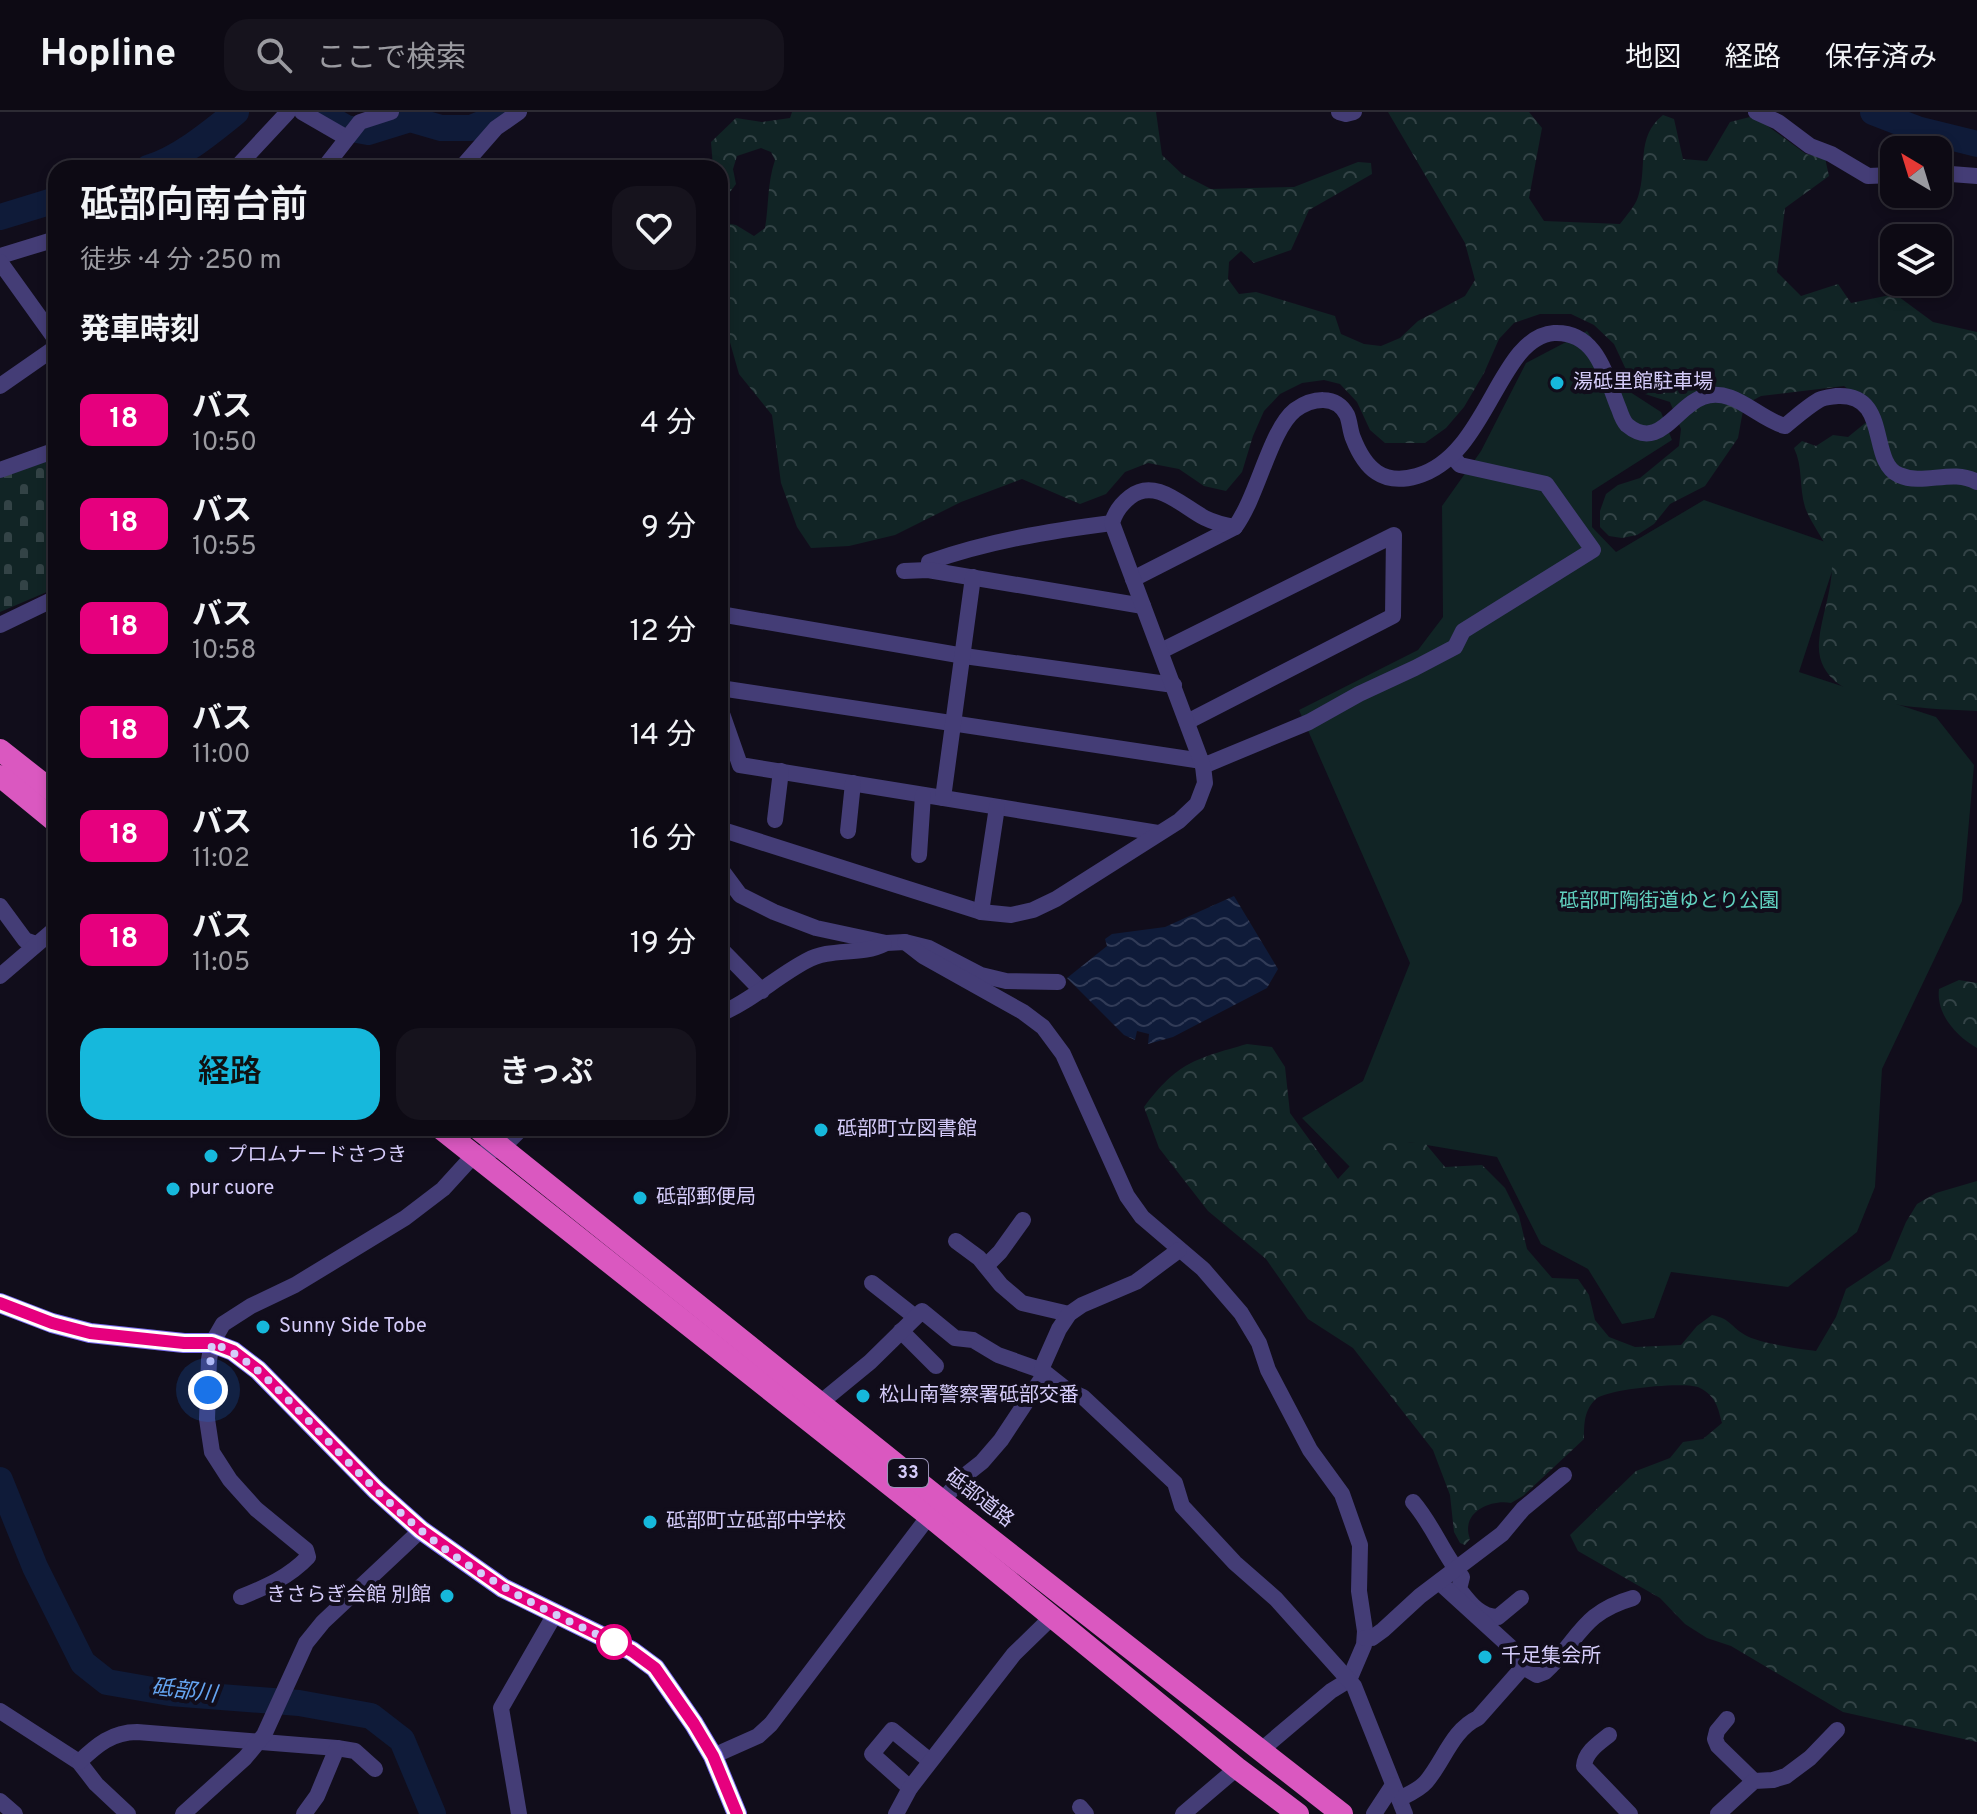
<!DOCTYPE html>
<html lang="ja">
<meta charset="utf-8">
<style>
:root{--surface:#0d0a14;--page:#16131d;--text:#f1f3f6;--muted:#9a9aa0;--line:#2d2b34;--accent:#16b8dc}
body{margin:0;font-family:Overpass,"Noto Sans JP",sans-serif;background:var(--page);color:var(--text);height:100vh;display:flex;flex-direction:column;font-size:30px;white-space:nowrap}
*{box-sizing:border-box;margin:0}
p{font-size:26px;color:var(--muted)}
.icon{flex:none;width:44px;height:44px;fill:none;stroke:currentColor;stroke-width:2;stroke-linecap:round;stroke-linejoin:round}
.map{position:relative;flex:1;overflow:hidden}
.panel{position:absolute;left:48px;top:48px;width:680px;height:976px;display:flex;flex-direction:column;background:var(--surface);border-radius:24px;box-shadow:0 4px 12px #0003,0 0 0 2px var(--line)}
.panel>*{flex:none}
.badge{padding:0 16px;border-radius:12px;font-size:28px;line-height:52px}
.needle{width:52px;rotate:322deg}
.fabs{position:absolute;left:1880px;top:24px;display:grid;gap:16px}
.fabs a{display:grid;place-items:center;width:72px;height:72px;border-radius:16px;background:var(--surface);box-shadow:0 4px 12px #0003,0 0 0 2px var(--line);font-size:40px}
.you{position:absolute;width:40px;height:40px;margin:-20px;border:6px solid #fff;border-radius:50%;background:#1a73e8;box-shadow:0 0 0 12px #1a73e833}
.map>.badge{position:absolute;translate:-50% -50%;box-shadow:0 0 0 4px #fff}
h2{padding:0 32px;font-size:30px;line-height:72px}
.round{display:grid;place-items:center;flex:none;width:84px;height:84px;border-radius:24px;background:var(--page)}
.summary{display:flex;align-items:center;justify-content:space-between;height:136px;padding:0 32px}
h1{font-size:38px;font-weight:600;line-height:60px}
.action{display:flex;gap:16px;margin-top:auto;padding:16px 32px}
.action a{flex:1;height:92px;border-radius:24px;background:var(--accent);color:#111;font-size:32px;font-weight:600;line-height:92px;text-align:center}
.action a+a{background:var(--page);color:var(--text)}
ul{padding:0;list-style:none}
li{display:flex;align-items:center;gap:24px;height:104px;padding:0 32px}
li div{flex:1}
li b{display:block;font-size:30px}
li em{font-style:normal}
li .badge{min-width:88px;font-weight:700;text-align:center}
header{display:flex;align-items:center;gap:48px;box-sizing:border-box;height:112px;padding:0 40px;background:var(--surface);border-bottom:2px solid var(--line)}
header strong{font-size:38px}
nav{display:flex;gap:44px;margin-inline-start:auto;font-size:28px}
.search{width:560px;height:72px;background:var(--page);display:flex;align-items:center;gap:20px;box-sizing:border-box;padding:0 28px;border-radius:24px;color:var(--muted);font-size:30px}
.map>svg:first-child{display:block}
.green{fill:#112425}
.forest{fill:url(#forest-crowns)}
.cemetery{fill:url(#cemetery-stones)}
.water{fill:url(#water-waves)}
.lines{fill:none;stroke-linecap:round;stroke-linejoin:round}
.river{stroke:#0f1b39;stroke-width:26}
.minor{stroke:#443d76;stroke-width:16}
.secondary{stroke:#7b6df0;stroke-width:20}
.trunk{stroke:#da58c0;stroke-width:22}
.line-casing{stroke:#fff;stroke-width:18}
.line{stroke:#e6007e;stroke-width:12}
.walk{stroke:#d5ccfa;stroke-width:8;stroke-dasharray:0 14.4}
.poi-dot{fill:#16b8dc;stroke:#110d1b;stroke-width:3}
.stop-dot{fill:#fff;stroke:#e6007e;stroke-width:4}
.labels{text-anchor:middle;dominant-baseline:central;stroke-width:8;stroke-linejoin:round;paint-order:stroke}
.shield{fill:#110d1b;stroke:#9a93b7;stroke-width:2}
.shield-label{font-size:18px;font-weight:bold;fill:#d5ccfa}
.poi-label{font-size:20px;fill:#d5ccfa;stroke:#110d1b;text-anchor:start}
.park-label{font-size:20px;fill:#61d1bf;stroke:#110d1b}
.street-label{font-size:20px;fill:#d5ccfa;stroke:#110d1b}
.water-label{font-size:22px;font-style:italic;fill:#65a4f0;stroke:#110d1b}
</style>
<header>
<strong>Hopline</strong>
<div class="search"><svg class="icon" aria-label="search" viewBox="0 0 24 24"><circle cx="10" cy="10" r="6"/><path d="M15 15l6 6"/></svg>ここで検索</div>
<nav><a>地図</a><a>経路</a><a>保存済み</a></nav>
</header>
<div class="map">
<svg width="1977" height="1702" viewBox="0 0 1977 1702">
<defs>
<pattern id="forest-crowns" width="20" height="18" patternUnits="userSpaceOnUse" patternTransform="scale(2)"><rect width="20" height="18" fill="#112425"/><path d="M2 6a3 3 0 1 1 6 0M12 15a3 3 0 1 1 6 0" fill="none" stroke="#334346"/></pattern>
<pattern id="cemetery-stones" width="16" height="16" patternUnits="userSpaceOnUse" patternTransform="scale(2)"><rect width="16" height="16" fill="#112425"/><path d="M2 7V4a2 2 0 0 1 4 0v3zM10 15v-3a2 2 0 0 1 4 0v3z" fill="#334346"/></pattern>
<pattern id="water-waves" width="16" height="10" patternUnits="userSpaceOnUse" patternTransform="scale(2)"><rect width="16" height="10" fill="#0f1b39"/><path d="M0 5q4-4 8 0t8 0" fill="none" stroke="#313b57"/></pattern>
</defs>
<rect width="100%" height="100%" fill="#110d1b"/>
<path class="green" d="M 1587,219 L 1624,276 L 1661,300 L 1672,328 L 1592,379 L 1592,415 L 1616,440 L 1704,388 L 1840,435 L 1799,560 L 1936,605 L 1974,653 L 1962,789 L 1882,957 L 1875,1075 L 1857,1120 L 1788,1175 L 1671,1160 L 1654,1206 L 1622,1212 L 1588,1157 L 1541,1132 L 1497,1045 L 1409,1030 L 1350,1055 L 1302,1006 L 1363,969 L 1410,851 L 1299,598 L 1418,538 L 1443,505 L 1442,394 L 1481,339 L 1526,251 Z"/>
<g class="forest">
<path d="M 792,0 L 1156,0 L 1162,43 L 1182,62 L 1211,77 L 1294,75 L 1358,50 L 1371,51 L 1372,62 L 1309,98 L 1291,138 L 1254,151 L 1241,139 L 1229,150 L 1228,167 L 1239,182 L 1256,180 L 1335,204 L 1341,222 L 1364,232 L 1381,234 L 1400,226 L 1418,209 L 1465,184 L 1475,168 L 1465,131 L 1388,0 L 1529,0 L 1542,16 L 1529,86 L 1544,109 L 1620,112 C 1626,104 1635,94 1638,85 C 1648,56 1635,25 1663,3 L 1674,7 L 1683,47 L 1707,49 L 1730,10 L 1754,4 L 1806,42 L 1825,46 L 1829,64 L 1785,96 L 1777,160 L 1801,184 L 1838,172 L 1851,191 L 1895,182 L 1933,210 L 1977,220 L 1977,599 C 1932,596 1814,598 1819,530 C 1821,504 1833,477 1832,450 C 1831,436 1810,411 1805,395 C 1799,375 1803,354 1794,336 L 1802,329 L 1816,334 L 1833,323 L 1848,325 L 1869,308 L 1859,285 L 1844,274 L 1761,284 L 1744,293 L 1738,326 L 1705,374 L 1670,392 L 1654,412 L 1637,423 L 1622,426 L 1609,424 L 1600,415 L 1600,399 L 1606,382 L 1618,373 L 1640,366 L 1679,334 L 1681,317 L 1670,290 L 1645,282 L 1629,264 L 1614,232 L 1594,213 L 1571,202 L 1540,202 L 1514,211 L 1499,227 L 1484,261 L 1464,295 L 1446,316 L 1425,331 L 1385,331 L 1370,318 L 1357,290 L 1340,272 L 1324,268 L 1302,271 L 1280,282 L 1264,299 L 1253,324 L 1242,360 L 1226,379 L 1204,374 L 1179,357 L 1148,351 L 1125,360 L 1106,382 L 1080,392 L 1022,367 L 961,390 L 895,423 L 849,434 L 811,436 L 797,415 L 781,371 L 772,303 L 739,262 L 729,227 L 720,153 L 720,110 L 736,113 L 754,124 L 765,116 C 769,92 767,72 775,48 L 771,40 L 761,36 L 737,44 L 733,57 L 736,72 L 730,80 L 720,72 L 720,56 L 713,55 L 711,30 L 736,6 L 762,10 L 790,6 Z"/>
<path d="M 1959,868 L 1977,871 L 1977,936 C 1956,924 1936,902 1939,877 Z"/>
<path d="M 1247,932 L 1272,935 L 1285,955 L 1290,1001 L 1338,1067 L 1361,1042 L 1387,1029 L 1425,1031 L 1445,1055 L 1482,1053 L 1505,1076 L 1519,1104 L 1527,1137 L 1552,1166 L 1578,1167 L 1589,1183 L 1595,1208 L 1609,1225 L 1635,1235 L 1681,1233 L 1697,1214 L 1712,1203 C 1731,1207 1730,1214 1745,1223 C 1758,1231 1800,1237 1816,1239 L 1836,1205 L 1846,1177 L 1890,1148 L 1906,1110 L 1917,1092 L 1936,1081 L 1977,1069 L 1977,1630 L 1843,1600 L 1731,1534 L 1707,1526 L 1685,1512 L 1660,1486 L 1578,1439 L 1570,1423 L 1636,1359 L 1670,1346 L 1683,1330 L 1703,1327 L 1722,1311 C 1718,1296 1716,1284 1700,1276 C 1688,1269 1607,1277 1596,1287 C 1584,1298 1584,1312 1584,1327 L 1523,1384 L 1511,1391 C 1490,1387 1460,1401 1470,1427 L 1465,1433 L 1460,1431 L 1454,1420 L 1450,1383 L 1433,1338 L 1353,1236 L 1308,1207 L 1266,1147 L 1208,1099 L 1159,1036 L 1144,995 C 1178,950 1195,947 1247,932 Z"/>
</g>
<path class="cemetery" d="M 56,343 L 56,476 L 0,500 L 0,362 Z"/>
<path class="water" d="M 1234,784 L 1278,857 L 1267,876 L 1173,925 L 1148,932 L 1149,922 L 1137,919 L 1135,928 L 1124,923 L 1067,866 L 1107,834 L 1105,827 L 1112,822 L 1165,815 Z"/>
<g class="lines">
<g class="river">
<path d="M 319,0 L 346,16 L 368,20 L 410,7 L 441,16 L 471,16 L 498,5 L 502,0"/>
<path d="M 1873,0 L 1917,17 L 1977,32"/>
<path d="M 148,56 C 180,46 210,21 236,0"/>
<path d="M 0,105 L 56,88"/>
<path d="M 0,1368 L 35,1455 L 83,1551 L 107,1570 L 170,1581 L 299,1591 L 371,1604 L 402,1628 L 433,1702"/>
</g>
<g class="minor">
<path d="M 302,0 L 347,26"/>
<path d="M 1339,0 L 1346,2 L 1354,0"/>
<path d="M 1756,0 L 1778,10 L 1810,34 L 1831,42 L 1868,64 L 1894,63"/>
<path d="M 236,56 L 288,0"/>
<path d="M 324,56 L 360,10 L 391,0"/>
<path d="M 461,56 L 496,16 L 519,0"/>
<path d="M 1938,61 L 1977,64"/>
<path d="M 0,144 L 56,127"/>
<path d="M 0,150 L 56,228"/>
<path d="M 0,274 L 56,235"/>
<path d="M 0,358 L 56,338"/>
<path d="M 928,458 L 929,450 C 989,429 1049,419 1112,411"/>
<path d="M 904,459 L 928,458 L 1143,494"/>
<path d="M 1133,467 L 1235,415"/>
<path d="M 720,502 L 964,544 L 1174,573"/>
<path d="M 0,513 L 56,486"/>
<path d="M 1161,539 L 1394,423 L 1393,504 L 1187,610"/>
<path d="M 720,576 L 1202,649"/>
<path d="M 720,596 L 740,653 L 1158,721"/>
<path d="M 1203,654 L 1309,610 L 1359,582 L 1415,556 L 1455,535 L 1463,519 L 1593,438 L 1546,372 L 1460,353 L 1452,344"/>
<path d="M 943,686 L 973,465"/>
<path d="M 775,708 L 781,659"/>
<path d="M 720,717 L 981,800 L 1011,803 L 1033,798 L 1056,787 L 1179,709 L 1197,692 L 1205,671 L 1203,654 L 1112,411 C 1115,400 1121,392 1130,385 C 1155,365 1182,394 1205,406 C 1215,411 1224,413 1235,415 C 1258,384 1270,318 1295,298 C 1312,286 1336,282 1347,303 C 1350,310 1350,319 1353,326 C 1365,357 1383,374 1417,364 C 1488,344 1498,225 1554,221 C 1598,219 1606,266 1619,297 C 1621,303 1623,309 1627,313 C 1659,340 1675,295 1703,285 C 1733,274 1758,307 1785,314 C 1796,305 1807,295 1819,288 C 1825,285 1831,285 1837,284 C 1891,281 1868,350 1899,363 C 1924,374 1952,356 1977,370"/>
<path d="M 848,719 L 853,671"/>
<path d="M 919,743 L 923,683"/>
<path d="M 720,756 L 740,783 L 774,800 L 816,816 L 886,831 L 905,830 L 929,836 L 981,863 L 1006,869 L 1058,870"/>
<path d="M 0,794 L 25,828 L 36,832"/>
<path d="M 981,800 L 997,695"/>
<path d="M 905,830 L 923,844 L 1023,900 L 1043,915 L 1063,942 L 1127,1084 L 1142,1105 L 1203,1157 L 1241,1201 L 1259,1231 L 1268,1258 L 1310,1338 L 1342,1382 L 1360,1433 L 1359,1479 L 1365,1519 L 1364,1533 L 1349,1568 L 1331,1579 L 1260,1639"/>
<path d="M 720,836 L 762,879"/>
<path d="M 0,864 L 56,816"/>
<path d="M 720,902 C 751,889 776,865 806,849 C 831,835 860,844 884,832"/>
<path d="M 956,1129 L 979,1146 L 1001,1173 L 1022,1191 L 1069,1202"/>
<path d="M 986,1154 L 1000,1140 L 1023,1108"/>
<path d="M 872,1171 L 914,1204"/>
<path d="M 901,1219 L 936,1254"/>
<path d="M 820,1291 L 870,1250 L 922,1199 L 955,1226 L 973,1228 L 998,1243 L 1043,1259 L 1067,1278 L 1083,1285 L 1175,1371 L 1182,1394 L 1235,1451 L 1276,1487 L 1354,1574 L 1405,1702"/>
<path d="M 1413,1390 C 1433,1413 1443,1442 1462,1465 L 1459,1477 C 1470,1491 1480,1505 1498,1505 L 1521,1486"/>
<path d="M 1439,1470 L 1518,1542 L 1523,1555"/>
<path d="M 241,1485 C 266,1475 289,1465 308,1445 L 306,1438 L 256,1397 L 230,1368 L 212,1340 L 207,1307 L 209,1248 L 212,1231 L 223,1212 L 251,1194 L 295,1173 L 405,1106 L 443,1077 L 474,1043 L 502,1036 L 522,1016"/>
<path d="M 1365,1526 L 1372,1526 L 1383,1518 L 1420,1484 L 1502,1422 L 1523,1397 L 1564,1363"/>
<path d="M 0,1599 L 79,1650 L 96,1672 L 128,1702"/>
<path d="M 1727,1607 L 1717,1619 L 1715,1627 L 1718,1634 L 1754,1669"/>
<path d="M 1609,1623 C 1599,1631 1585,1640 1584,1654 L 1630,1702"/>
<path d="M 713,1644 L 758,1624 L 771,1612 L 929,1404 L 963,1365 L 982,1350 L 1001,1328 L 1042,1266 L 1043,1253 L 1059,1217 L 1069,1202 L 1082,1193 L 1136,1170 L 1179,1138"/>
<path d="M 79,1650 C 97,1633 112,1620 137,1620 L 337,1636 L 355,1639 L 375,1657"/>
<path d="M 910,1676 L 872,1642 L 892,1618 L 930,1649"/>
<path d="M 1399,1687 C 1409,1682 1419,1678 1426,1670 C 1444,1649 1452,1618 1478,1606 L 1523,1555 L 1537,1563 L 1545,1560 C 1580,1527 1581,1501 1633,1486"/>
<path d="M 0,1689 L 15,1702"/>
<path d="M 1080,1695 L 1086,1702"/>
<path d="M 183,1702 L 245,1646 L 264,1623 L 306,1531 L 323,1510 L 421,1418"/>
<path d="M 304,1702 L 317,1684 L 337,1636"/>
<path d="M 519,1702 L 501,1596 L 555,1502"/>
<path d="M 896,1702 L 910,1676 L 1014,1542 L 1052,1505"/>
<path d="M 1183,1702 L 1237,1656"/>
<path d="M 1374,1702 L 1393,1673"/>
<path d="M 1718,1702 L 1754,1669 L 1773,1668 L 1786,1664 L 1810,1646 L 1837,1618"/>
</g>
<path class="secondary" d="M 0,1191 L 52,1211 L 90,1221 L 184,1231 L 212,1231 L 233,1239 L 258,1258 L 376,1378 L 421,1418 L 503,1476 L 632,1539 L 655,1556 L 694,1612 L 713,1644 L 737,1702"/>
<g class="trunk">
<path d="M 0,638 L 56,682"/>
<path d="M 0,664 L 56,710"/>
<path d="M 440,1016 L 929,1404 L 1237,1656 L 1298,1702"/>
<path d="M 477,1016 L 942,1389 L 1342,1702"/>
</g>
</g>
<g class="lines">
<defs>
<path id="line" d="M 0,1191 L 52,1211 L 90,1221 L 184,1231 L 212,1231 L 233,1239 L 258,1258 L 376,1378 L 421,1418 L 503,1476 L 632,1539 L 655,1556 L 694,1612 L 713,1644 L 737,1702"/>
</defs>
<use href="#line" class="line-casing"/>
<use href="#line" class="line"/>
<path class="walk" d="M 208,1278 L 212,1231 C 250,1245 274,1274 302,1302 C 334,1335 366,1370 401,1401 C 463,1458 538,1496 614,1530"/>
</g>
<g class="poi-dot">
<circle cx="1557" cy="271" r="8"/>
<circle cx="821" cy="1018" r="8"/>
<circle cx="211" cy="1044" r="8"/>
<circle cx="173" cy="1077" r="8"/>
<circle cx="640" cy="1086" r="8"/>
<circle cx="263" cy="1215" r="8"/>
<circle cx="863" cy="1284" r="8"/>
<circle cx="650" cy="1410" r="8"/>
<circle cx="447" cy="1484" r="8"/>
<circle cx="1485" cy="1545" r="8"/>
</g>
<circle class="stop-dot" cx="614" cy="1530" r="16"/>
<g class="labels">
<rect class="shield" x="888" y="1347" width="40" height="28" rx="6"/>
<g class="shield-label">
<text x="908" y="1361">33</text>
</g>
<g class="poi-label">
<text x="1573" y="271">湯砥里館駐車場</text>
<text x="837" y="1018">砥部町立図書館</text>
<text x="227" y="1044">プロムナードさつき</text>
<text x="189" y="1077">pur cuore</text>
<text x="656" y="1086">砥部郵便局</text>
<text x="279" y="1215">Sunny Side Tobe</text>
<text x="879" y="1284">松山南警察署砥部交番</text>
<text x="666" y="1410">砥部町立砥部中学校</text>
<text x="431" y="1484" text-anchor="end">きさらぎ会館 別館</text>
<text x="1501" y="1545">千足集会所</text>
</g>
<g class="park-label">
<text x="1669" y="790">砥部町陶街道ゆとり公園</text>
</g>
<g class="street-label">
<text transform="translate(979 1387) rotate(38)">砥部道路</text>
</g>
<g class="water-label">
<text transform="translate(184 1580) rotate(7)">砥部川</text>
</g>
</g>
</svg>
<div class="fabs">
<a><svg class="needle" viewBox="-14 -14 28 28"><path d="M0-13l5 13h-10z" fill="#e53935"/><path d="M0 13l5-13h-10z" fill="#9a9aa0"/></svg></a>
<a><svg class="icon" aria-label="layers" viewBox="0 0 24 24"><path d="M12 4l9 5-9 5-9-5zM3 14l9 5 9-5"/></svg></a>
</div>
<div class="you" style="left:208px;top:1278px"></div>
<section class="panel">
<div class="summary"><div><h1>砥部向南台前</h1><p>徒歩 · 4 分 · 250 m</p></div><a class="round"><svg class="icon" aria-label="heart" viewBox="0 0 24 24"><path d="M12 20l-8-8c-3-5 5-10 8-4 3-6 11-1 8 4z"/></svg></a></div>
<h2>発車時刻</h2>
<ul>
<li><span class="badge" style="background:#e6007e;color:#fff">18</span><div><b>バス</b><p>10:50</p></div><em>4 分</em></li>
<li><span class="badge" style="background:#e6007e;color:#fff">18</span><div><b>バス</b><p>10:55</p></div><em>9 分</em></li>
<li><span class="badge" style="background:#e6007e;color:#fff">18</span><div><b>バス</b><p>10:58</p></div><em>12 分</em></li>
<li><span class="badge" style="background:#e6007e;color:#fff">18</span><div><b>バス</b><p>11:00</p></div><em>14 分</em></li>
<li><span class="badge" style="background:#e6007e;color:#fff">18</span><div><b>バス</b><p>11:02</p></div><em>16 分</em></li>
<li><span class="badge" style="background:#e6007e;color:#fff">18</span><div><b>バス</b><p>11:05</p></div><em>19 分</em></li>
</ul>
<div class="action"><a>経路</a><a>きっぷ</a></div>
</section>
</div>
